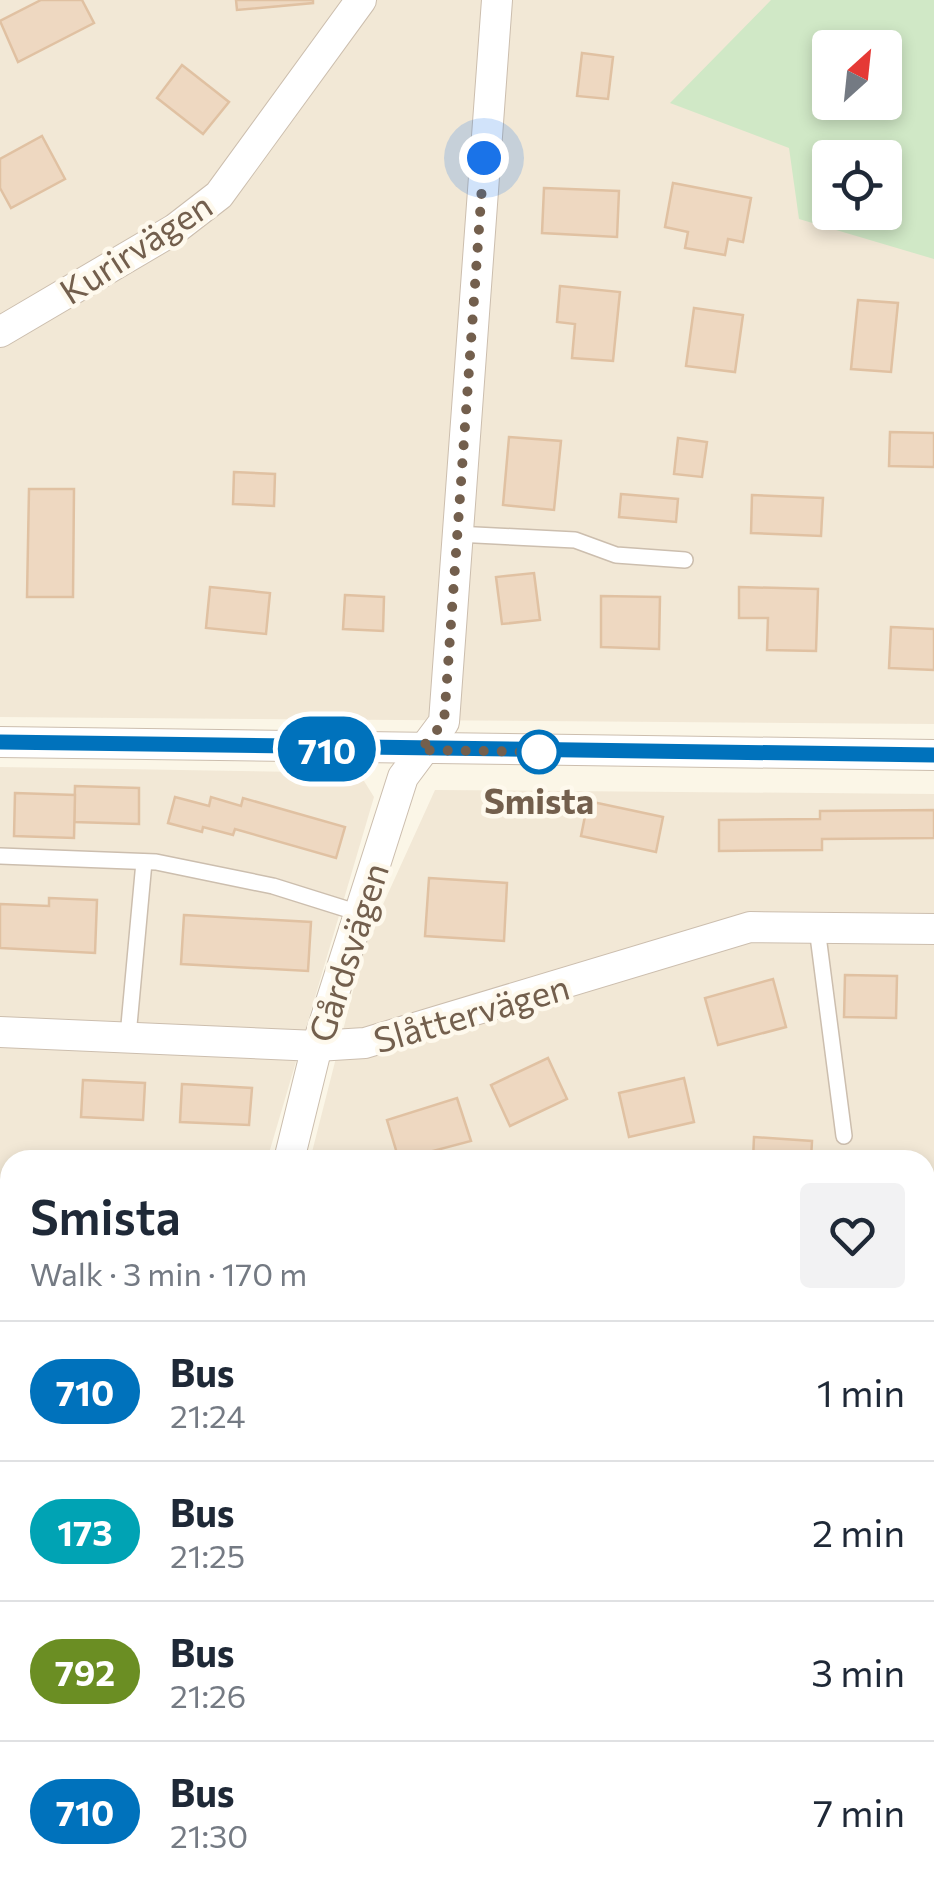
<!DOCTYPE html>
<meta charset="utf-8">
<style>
:root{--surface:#fff;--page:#f2f2f3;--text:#1f2937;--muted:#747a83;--line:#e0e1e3}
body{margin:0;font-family:Commissioner,sans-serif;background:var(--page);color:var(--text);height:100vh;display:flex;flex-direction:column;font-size:38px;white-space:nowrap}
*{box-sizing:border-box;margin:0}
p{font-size:32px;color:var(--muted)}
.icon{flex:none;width:55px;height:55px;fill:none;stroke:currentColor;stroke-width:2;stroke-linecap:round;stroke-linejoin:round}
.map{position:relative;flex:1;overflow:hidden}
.sheet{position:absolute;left:0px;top:1150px;width:935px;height:750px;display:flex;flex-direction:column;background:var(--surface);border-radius:30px 30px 0 0;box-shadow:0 5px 15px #0003}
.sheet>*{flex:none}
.badge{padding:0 20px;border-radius:32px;font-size:35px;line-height:65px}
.needle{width:65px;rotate:27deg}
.buttons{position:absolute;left:812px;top:30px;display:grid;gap:20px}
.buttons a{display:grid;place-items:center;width:90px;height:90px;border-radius:10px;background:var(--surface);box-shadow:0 5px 15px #0003;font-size:50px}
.you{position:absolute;width:50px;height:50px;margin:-25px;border:8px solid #fff;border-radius:50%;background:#1a73e8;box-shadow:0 0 0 15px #1a73e833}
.map>.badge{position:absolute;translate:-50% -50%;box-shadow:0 0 0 5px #fff}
.round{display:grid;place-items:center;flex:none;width:105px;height:105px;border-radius:10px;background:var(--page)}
.headline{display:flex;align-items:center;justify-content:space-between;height:170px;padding:0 30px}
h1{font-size:48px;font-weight:600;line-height:75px}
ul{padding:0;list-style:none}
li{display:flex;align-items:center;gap:30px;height:140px;padding:0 30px;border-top:2px solid var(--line)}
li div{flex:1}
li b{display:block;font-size:38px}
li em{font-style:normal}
li .badge{min-width:110px;font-weight:700;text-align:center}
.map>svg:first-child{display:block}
.residential{fill:#f2e8d6;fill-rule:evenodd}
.green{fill:#d0e8c6;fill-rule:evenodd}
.building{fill:#eed8c1;stroke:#e0c1a2;stroke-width:2.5}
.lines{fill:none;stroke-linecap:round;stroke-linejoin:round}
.service-casing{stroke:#ccbeae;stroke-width:18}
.minor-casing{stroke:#ccbeae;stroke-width:32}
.service{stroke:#fff;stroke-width:15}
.minor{stroke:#fff;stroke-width:30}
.line-casing{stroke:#fff;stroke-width:22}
.line{stroke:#0072bc;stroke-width:15}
.walk{stroke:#735f4d;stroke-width:10;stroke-dasharray:0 18}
.stop-dot{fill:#fff;stroke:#0072bc;stroke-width:5}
.labels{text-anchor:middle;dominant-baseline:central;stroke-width:9;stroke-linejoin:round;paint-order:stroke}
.street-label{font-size:35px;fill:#735f4d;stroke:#fef9ed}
.stop-label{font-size:35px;font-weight:bold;fill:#735f4d;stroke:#fef9ed}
</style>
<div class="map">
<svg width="934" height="1900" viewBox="0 0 934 1900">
<rect width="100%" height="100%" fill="#fbf6e7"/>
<g class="residential">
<path d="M 0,0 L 934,0 L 934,724 L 0,717 ZM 830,48 L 885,48 L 885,102 L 830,102 ZM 830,158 L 885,158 L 885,212 L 830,212 Z"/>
<path d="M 0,767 L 359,773 L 374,797 L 267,1160 L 10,1160 L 10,1628 L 0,1639 Z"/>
<path d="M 435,790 L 934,794 L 934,1900 L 371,1900 L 372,1890 L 925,1890 L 925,1160 L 310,1160 L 365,944 Z"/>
<path d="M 10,1694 L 10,1890 L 331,1890 L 331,1900 L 0,1900 L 0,1699 Z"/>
</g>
<path class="green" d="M 771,0 L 934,0 L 934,259 L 799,219 L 789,148 L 670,103 ZM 830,48 L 885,48 L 885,102 L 830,102 ZM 830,158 L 885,158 L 885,212 L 830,212 Z"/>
<g class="building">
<path d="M 41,0 L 82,0 L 94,23 L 18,62 L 0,21 Z"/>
<path d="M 236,0 L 313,0 L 313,3 L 237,10 Z"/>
<path d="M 582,53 L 613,57 L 608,99 L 577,96 Z"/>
<path d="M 182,65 L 229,102 L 203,134 L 157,98 Z"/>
<path d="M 42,136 L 65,179 L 11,208 L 0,188 L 0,159 Z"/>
<path d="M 673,183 L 751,198 L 743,242 L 728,239 L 725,255 L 685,248 L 688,232 L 665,227 Z"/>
<path d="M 544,188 L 619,191 L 617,237 L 542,233 Z"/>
<path d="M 560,286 L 620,292 L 613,361 L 572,358 L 575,324 L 557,322 Z"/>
<path d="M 858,300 L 898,303 L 891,372 L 851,369 Z"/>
<path d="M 694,308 L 743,315 L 735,372 L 686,366 Z"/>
<path d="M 890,432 L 934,433 L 934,467 L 889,466 Z"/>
<path d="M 509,437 L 561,441 L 554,510 L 503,505 Z"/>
<path d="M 678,438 L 707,442 L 702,477 L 674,474 Z"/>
<path d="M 234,472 L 275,474 L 274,506 L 233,504 Z"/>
<path d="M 29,489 L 74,489 L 73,597 L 27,597 Z"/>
<path d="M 621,494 L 678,499 L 676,522 L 619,517 Z"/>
<path d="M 752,495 L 823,498 L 821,536 L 751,533 Z"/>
<path d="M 534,573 L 540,620 L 502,624 L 496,577 Z"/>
<path d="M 210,587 L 270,593 L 266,634 L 206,628 Z"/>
<path d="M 739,587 L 818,589 L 816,651 L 767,650 L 768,618 L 739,618 Z"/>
<path d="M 345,595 L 384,597 L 383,631 L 343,629 Z"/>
<path d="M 601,596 L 660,597 L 659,649 L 601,647 Z"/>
<path d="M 891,627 L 934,629 L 934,670 L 889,668 Z"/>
<path d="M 75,786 L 139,788 L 139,824 L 74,822 Z"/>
<path d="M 15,793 L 75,795 L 74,838 L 14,836 Z"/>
<path d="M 175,797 L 209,806 L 211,797 L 241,806 L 243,798 L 345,827 L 336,858 L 235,829 L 233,835 L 203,827 L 202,832 L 168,823 Z"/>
<path d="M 588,801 L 663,817 L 656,852 L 581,836 Z"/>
<path d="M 934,810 L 934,838 L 822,839 L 822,850 L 719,851 L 719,820 L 820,819 L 820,811 Z"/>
<path d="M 429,878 L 507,883 L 504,941 L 425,936 Z"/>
<path d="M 49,898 L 97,900 L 95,953 L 0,948 L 0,904 L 49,906 Z"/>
<path d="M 184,915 L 311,922 L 308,971 L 181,964 Z"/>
<path d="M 845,975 L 897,976 L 896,1018 L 844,1017 Z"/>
<path d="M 773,979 L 786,1027 L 718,1045 L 705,998 Z"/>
<path d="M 548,1058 L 567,1099 L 510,1126 L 491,1085 Z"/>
<path d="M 684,1078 L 694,1122 L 629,1137 L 619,1093 Z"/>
<path d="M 83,1080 L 145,1083 L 143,1120 L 81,1117 Z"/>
<path d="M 182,1084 L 252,1088 L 249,1125 L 180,1122 Z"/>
<path d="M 457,1098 L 471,1141 L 399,1160 L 387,1120 Z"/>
<path d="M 754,1137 L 812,1141 L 811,1160 L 753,1160 Z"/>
<path d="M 10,1527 L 10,1587 L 0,1597 L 0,1537 Z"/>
<path d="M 803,1890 L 868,1890 L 867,1900 L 803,1896 Z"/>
</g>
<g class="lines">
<defs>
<g id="service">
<path d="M 456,534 L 575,540 L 616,555 L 685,560"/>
<path d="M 0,856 L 156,862 L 273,886 L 359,913"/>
<path d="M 817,928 L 844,1136"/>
<path d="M 128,1036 L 144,862"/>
<path d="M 933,1438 L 934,1449"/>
</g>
<g id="minor">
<path d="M 0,332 L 175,229 L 219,195 L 361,0"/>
<path d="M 0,742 L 934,755"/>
<path d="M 0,1032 L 317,1046 L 365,1043 L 750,927 L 934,929"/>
<path d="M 289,1160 L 317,1046 L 403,777 L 444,722 L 497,0"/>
<path d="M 925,1606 L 934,1605"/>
<path d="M 0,1673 L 10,1663"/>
<path d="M 330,1890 L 331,1900"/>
</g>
</defs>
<use href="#service" class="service-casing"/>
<use href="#minor" class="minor-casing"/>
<use href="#service" class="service"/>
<use href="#minor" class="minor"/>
</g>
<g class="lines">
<defs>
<path id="line" d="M 0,742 L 934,755"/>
</defs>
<use href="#line" class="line-casing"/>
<use href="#line" class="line"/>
<path class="walk" d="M 484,158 L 444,722 L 420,750 L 539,752"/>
</g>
<circle class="stop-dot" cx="539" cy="752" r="20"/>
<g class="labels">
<g class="street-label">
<text transform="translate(135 247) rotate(-33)">Kurirvägen</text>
<text transform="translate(347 952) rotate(-72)">Gårdsvägen</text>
<text transform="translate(471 1012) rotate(-16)">Slåttervägen</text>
</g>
<g class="stop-label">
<text x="539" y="799">Smista</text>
</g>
</g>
</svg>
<div class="buttons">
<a><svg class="needle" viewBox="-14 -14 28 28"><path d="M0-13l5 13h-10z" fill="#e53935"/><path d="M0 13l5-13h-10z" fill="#747a83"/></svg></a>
<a><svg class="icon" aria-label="locate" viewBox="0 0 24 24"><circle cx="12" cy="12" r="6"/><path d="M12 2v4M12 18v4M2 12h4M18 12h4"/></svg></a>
</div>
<div class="you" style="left:484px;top:158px"></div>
<b class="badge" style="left:327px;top:749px;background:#0072bc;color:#fff">710</b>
<section class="sheet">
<div class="headline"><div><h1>Smista</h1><p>Walk · 3 min · 170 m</p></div><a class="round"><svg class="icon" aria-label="heart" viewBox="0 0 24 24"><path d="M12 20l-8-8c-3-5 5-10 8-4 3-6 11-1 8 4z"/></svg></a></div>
<ul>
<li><span class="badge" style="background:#0072bc;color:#fff">710</span><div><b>Bus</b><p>21:24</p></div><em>1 min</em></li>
<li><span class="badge" style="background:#00a3b4;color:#fff">173</span><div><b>Bus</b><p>21:25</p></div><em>2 min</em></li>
<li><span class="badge" style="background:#6b8e23;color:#fff">792</span><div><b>Bus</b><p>21:26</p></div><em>3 min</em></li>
<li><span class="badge" style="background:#0072bc;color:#fff">710</span><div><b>Bus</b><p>21:30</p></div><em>7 min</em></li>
</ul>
</section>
</div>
